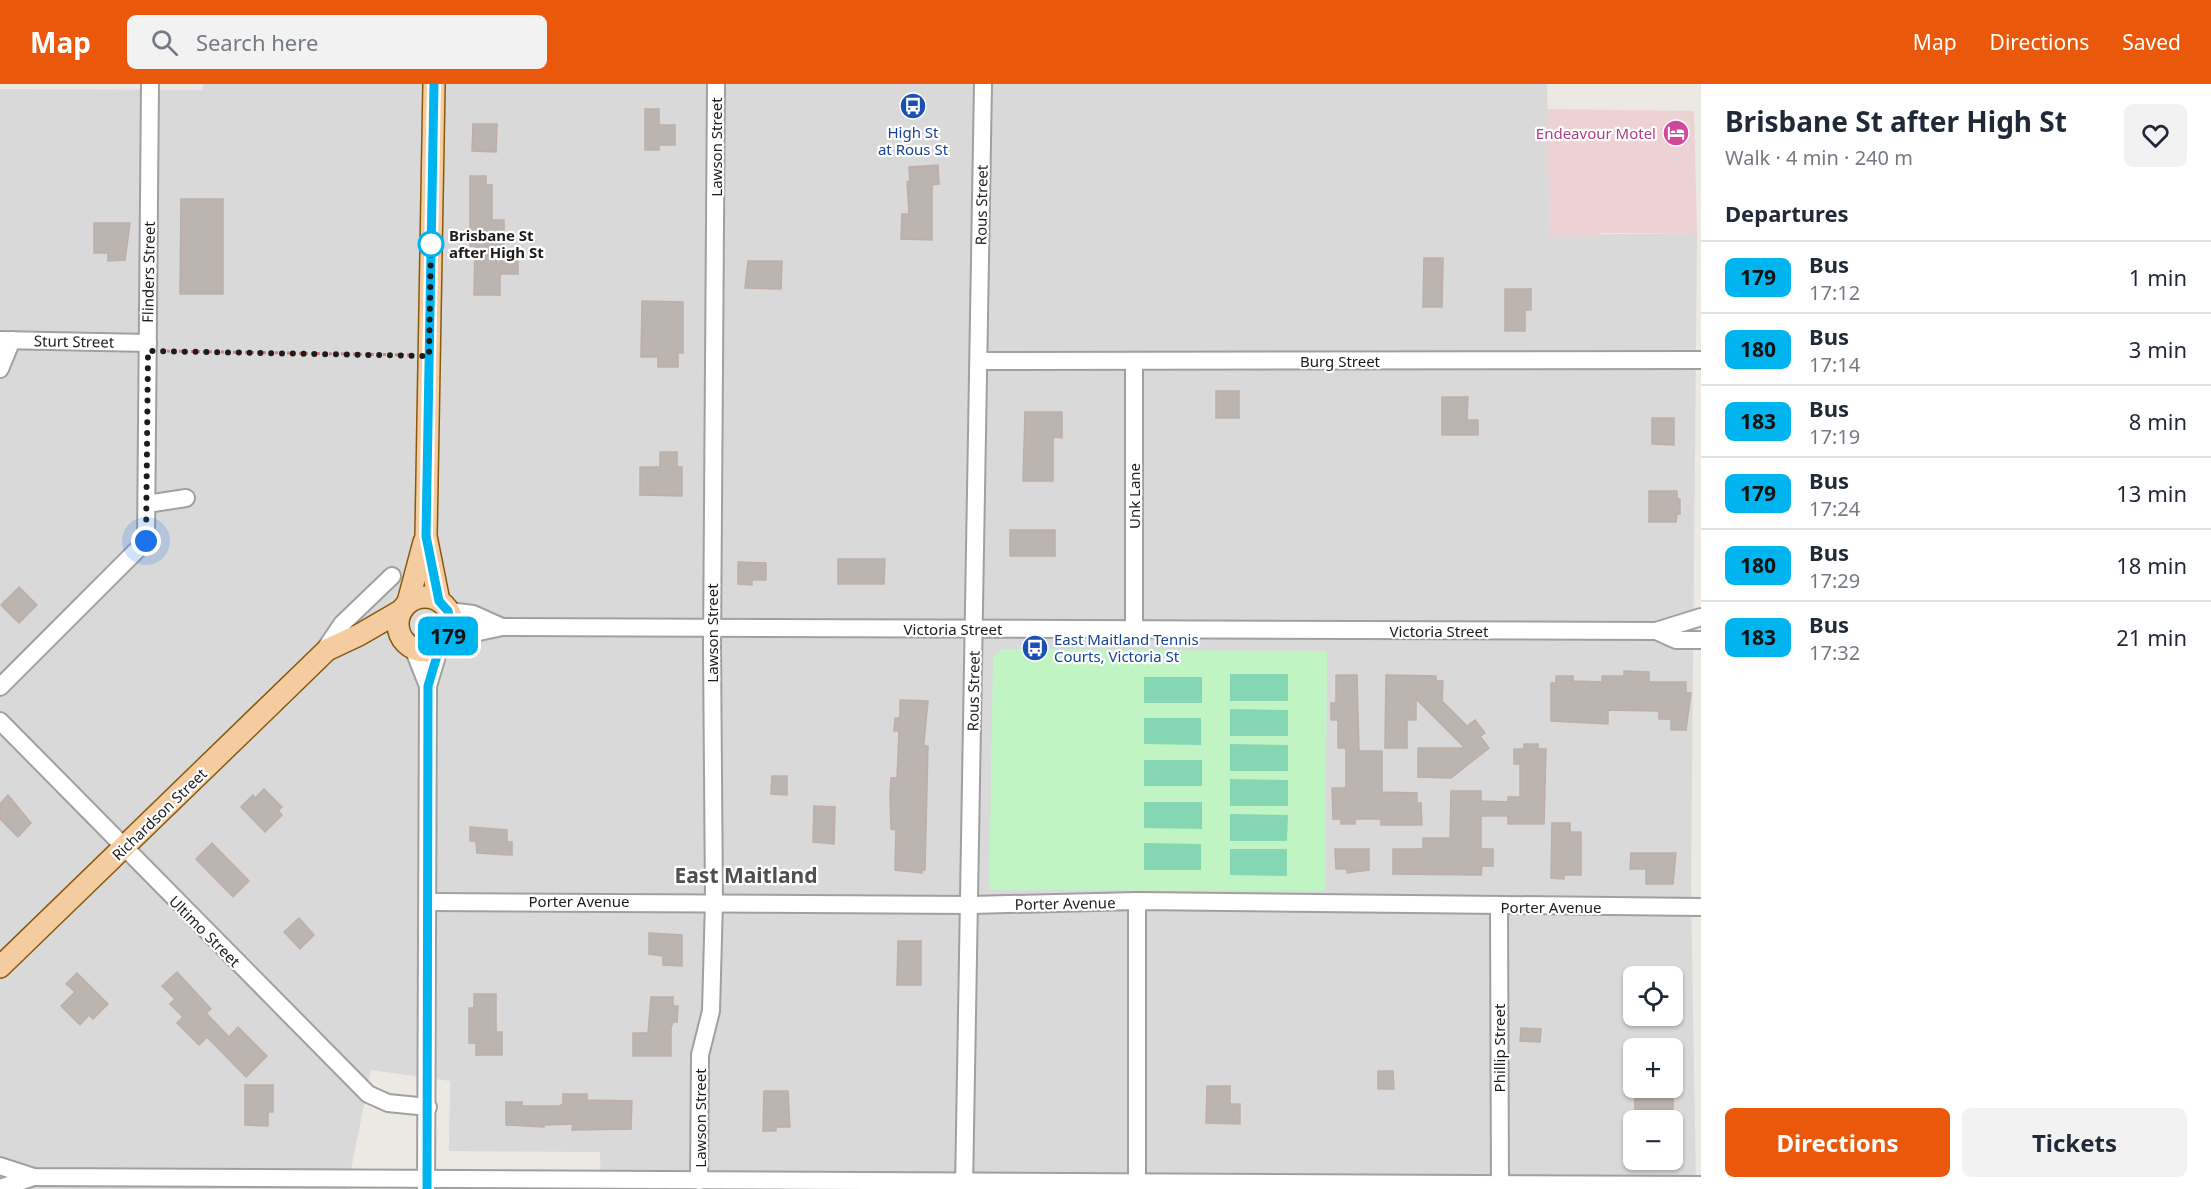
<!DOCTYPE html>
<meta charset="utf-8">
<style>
:root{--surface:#fff;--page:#f2f2f3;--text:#1f2937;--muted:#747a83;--line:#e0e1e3;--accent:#ea580c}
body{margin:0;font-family:"Noto Sans",sans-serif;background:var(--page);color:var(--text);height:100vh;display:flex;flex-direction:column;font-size:22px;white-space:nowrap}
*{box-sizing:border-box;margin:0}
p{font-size:20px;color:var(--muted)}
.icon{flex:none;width:33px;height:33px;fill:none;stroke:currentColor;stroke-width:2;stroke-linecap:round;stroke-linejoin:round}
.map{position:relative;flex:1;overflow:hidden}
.side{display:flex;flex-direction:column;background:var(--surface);width:510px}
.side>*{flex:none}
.badge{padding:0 12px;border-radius:9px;font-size:21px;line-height:39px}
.fabs{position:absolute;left:1623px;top:882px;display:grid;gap:12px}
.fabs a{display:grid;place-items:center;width:60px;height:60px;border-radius:9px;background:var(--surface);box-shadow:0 2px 4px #0004;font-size:30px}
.you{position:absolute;width:30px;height:30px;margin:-15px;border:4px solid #fff;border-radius:50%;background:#1a73e8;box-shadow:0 0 0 9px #1a73e833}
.map>.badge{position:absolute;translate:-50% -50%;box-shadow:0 0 0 3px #fff}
h2{padding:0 24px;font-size:22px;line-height:54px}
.round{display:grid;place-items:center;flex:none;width:63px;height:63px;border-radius:9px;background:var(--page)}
.overview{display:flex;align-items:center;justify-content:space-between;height:102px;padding:0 24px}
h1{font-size:28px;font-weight:700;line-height:45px}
.button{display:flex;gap:12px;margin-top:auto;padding:12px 24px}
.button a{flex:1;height:69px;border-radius:9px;background:var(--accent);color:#fff;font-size:24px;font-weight:700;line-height:69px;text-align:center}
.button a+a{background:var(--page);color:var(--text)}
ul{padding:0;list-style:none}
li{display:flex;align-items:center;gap:18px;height:72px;padding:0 24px;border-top:2px solid var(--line)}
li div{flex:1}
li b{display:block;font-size:22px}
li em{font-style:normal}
li .badge{min-width:66px;font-weight:700;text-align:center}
header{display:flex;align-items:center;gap:36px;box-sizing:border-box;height:84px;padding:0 30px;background:var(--accent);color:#fff}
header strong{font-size:28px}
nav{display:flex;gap:33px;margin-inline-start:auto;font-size:21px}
.search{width:420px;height:54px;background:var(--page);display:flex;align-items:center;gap:15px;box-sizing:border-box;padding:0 21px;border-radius:9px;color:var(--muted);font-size:22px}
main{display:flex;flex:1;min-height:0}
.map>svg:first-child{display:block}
.residential{fill:#dad9d9;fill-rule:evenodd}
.commercial{fill:#ecd2d2}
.park{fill:#c1f4c3}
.pitch{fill:#85d6b3}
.building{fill:#bcb4af;stroke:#bdafa6;stroke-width:1.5}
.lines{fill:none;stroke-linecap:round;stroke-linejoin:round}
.minor-casing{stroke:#a0a0a0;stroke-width:20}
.major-casing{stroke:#88590b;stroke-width:24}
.path{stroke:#ee7871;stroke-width:3;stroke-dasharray:3 3;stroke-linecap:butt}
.minor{stroke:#fff;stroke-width:16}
.major{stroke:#f4cc9f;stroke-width:21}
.line-casing{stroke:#fff;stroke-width:14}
.line{stroke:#00b5ef;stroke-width:9}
.walk{stroke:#1c1c1c;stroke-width:6;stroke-dasharray:0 10.8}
.stop-dot{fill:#fff;stroke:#00b5ef;stroke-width:3}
.labels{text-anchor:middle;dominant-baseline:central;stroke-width:4.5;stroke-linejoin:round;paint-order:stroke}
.transit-label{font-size:15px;fill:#164399;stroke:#fff}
.hotel-label{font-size:15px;fill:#b23c85;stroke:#fff;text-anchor:end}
.street-label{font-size:15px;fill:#1c1c1c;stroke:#fff}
.stop-label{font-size:15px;font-weight:bold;fill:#1c1c1c;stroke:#fff;text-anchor:start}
.district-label{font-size:21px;font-weight:bold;fill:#4f4f4f;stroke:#fff}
</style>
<header>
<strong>Map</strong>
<div class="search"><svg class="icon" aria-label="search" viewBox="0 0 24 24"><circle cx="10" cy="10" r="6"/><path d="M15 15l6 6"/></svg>Search here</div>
<nav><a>Map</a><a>Directions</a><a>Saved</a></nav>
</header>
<main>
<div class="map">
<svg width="1701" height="1105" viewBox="0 0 1701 1105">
<rect width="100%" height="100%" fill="#ece8e2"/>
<path class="residential" d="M 203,0 L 1547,0 L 1550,151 L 1697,149 L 1691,805 L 1696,1105 L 601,1105 L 600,1068 L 449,1067 L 450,997 L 371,986 L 347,1105 L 0,1105 L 0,5 L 203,6 ZM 1634,892 L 1672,892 L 1672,932 L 1634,932 ZM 1634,964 L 1672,964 L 1672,1004 L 1634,1004 ZM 1634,1036 L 1672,1036 L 1672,1076 L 1634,1076 Z"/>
<path class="commercial" d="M 1547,25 L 1694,27 L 1697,149 L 1600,149 L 1601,153 L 1550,151 Z"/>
<path class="park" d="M 1001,565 L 1327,567 L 1325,807 L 989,806 L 993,574 Z"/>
<g class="pitch">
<rect x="1230" y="590" width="58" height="27"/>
<rect x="1144" y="593" width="58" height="26"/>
<path d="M 1230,625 L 1288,626 L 1288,652 L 1230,652 Z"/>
<path d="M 1144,634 L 1201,634 L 1201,661 L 1144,660 Z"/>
<path d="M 1230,660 L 1288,661 L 1288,687 L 1230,687 Z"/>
<rect x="1144" y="676" width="58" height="26"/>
<path d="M 1230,695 L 1288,696 L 1288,722 L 1230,722 Z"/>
<path d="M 1144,718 L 1202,718 L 1202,745 L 1144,744 Z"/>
<path d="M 1230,730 L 1288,731 L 1287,757 L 1230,757 Z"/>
<path d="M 1144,759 L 1201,760 L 1201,786 L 1144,786 Z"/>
<path d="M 1230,765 L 1287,765 L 1287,792 L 1230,791 Z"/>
</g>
<g class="building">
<path d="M 645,25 L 659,25 L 659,41 L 675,41 L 675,61 L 659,61 L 659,66 L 645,66 Z"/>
<path d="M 473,40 L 497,40 L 496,68 L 472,67 Z"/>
<path d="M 938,81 L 939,100 L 932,101 L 932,156 L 901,155 L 902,130 L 909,130 L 907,98 L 910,97 L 909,83 Z"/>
<path d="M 470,92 L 486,92 L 486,101 L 492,101 L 492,136 L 504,136 L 504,168 L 518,169 L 518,190 L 500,190 L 500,211 L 474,211 L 475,162 L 470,162 Z"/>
<path d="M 181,115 L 223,115 L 223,210 L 180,210 Z"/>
<path d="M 94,139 L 130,139 L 125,176 L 108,177 L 108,169 L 94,169 Z"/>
<path d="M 1424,174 L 1443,174 L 1442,223 L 1423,223 Z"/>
<path d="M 748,177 L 782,177 L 781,205 L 745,204 Z"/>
<path d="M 1505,205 L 1531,205 L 1531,226 L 1525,226 L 1525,247 L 1505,247 Z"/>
<path d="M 642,217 L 683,218 L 683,269 L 678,269 L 678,283 L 658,283 L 658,273 L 641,273 Z"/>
<rect x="1216" y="307" width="23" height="27"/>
<path d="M 1442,313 L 1468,313 L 1467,336 L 1478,336 L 1478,351 L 1442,351 Z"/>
<path d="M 1025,328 L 1062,328 L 1062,354 L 1053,353 L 1053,397 L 1023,397 Z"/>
<path d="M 1652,334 L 1674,334 L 1674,361 L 1652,360 Z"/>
<path d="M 660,368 L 677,368 L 677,383 L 682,383 L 682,412 L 640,411 L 640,383 L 660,383 Z"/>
<path d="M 1649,407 L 1677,407 L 1677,415 L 1680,415 L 1680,430 L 1677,430 L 1676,438 L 1649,438 Z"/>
<rect x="1010" y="446" width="45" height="26"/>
<path d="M 838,475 L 885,475 L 884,500 L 838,500 Z"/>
<path d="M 738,478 L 766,479 L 766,496 L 752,496 L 752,501 L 738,500 Z"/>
<path d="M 19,503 L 37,521 L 19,539 L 1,521 Z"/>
<path d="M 1624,587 L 1649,588 L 1649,598 L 1686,598 L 1686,609 L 1691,609 L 1686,646 L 1671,646 L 1671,635 L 1659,635 L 1659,627 L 1608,626 L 1608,640 L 1551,637 L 1551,599 L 1556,599 L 1556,592 L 1573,592 L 1573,597 L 1602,598 L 1602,592 L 1624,592 Z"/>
<path d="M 1336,591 L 1357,591 L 1359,667 L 1382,667 L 1382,708 L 1417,709 L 1417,719 L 1421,719 L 1422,741 L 1381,741 L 1381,735 L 1355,735 L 1355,740 L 1341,740 L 1341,735 L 1333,735 L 1332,704 L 1346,704 L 1346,664 L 1338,664 L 1338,636 L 1331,636 L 1331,619 L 1336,619 Z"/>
<path d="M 1386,591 L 1436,592 L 1436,597 L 1443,597 L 1442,617 L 1467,642 L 1475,636 L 1485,649 L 1480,652 L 1489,664 L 1451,694 L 1418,693 L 1418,664 L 1465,664 L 1416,615 L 1416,636 L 1407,636 L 1407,664 L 1385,664 Z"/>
<path d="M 900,616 L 928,617 L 924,658 L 924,662 L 928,662 L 925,786 L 922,786 L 922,789 L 895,786 L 896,746 L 891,745 L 890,710 L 891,694 L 897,694 L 899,647 L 894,647 L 895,634 L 900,634 Z"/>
<path d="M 1524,660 L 1538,660 L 1538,665 L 1546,665 L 1544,740 L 1508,740 L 1508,732 L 1481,732 L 1481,765 L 1493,765 L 1493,782 L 1482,782 L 1481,791 L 1393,790 L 1393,765 L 1423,765 L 1423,754 L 1450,754 L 1451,707 L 1481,707 L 1481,717 L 1508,718 L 1508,713 L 1520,713 L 1520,680 L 1514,680 L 1514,665 L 1524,665 Z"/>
<path d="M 772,692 L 787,692 L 787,711 L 771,710 Z"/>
<path d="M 264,705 L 282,723 L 278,727 L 282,731 L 265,748 L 241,723 L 253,711 L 255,714 Z"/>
<path d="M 8,711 L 31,739 L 18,753 L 0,735 L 0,720 Z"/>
<path d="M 814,722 L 835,723 L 834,760 L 813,758 Z"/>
<path d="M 1552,739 L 1570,739 L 1570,748 L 1581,748 L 1581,791 L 1564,791 L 1564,795 L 1551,794 Z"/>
<path d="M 470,743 L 507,746 L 507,758 L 512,758 L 512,771 L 477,769 L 476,757 L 470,757 Z"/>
<path d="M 212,759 L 249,797 L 233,813 L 196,775 Z"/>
<path d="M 1335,765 L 1369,765 L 1369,786 L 1347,789 L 1347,785 L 1336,785 Z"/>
<path d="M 1631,769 L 1676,769 L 1673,800 L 1646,800 L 1646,785 L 1630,785 Z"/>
<path d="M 299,834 L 314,851 L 300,865 L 284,848 Z"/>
<path d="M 649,849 L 682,851 L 682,882 L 663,881 L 663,872 L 649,870 Z"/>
<path d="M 898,857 L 921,857 L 921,901 L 897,901 Z"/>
<path d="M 177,888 L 211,925 L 206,929 L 229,953 L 238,943 L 267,972 L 246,993 L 207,953 L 199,961 L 177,939 L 183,933 L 170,920 L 175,915 L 162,902 Z"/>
<path d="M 77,889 L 108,920 L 93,935 L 89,931 L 80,941 L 61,922 L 75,908 L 66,900 Z"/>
<path d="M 474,910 L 496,910 L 496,948 L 502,948 L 502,971 L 476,971 L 476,959 L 469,959 L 469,924 L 474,924 Z"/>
<path d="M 651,913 L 673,913 L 673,922 L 678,922 L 677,938 L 673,938 L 671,944 L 671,972 L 633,972 L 633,949 L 648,949 Z"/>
<path d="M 1521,944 L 1541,945 L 1540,958 L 1520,957 Z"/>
<path d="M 1378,987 L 1393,987 L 1394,1005 L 1378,1005 Z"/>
<path d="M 245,1001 L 273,1001 L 273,1028 L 268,1028 L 268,1042 L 245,1041 Z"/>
<path d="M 1207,1002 L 1230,1002 L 1230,1020 L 1240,1020 L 1240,1040 L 1206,1039 Z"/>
<rect x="1635" y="1004" width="38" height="22"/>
<path d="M 764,1007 L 788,1007 L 790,1043 L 776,1043 L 776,1047 L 763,1047 Z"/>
<path d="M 563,1010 L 587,1010 L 587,1016 L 632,1017 L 631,1045 L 572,1046 L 573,1040 L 544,1041 L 544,1043 L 506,1041 L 506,1018 L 522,1018 L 522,1022 L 559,1022 L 563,1020 Z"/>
</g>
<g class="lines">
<defs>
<g id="minor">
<path d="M 0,256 L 148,259"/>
<path d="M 979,277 L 1701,276"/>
<path d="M 1134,277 L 1134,546"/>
<path d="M 0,285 L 12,256"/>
<path d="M 147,420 L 186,414"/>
<path d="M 449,527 L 473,530 L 502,543"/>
<path d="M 1656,547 L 1676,556 L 1701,556"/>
<path d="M 447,555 L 502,543 L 1656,547 L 1701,533"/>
<path d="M 413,564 L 428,602"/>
<path d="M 323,568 L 342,540 L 392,492"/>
<path d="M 0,603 L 146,457 L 150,0"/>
<path d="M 0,637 L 368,1010 L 388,1019 L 428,1023"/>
<path d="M 1137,817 L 1137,1099"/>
<path d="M 429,818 L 971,821 L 1137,817 L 1701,823"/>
<path d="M 1499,823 L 1500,1105"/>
<path d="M 0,1082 L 34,1093 L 1701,1101"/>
<path d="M 699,1097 L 700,971 L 711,927 L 714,817 L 712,562 L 716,0"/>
<path d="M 0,1104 L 34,1093"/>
<path d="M 426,1105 L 428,602 L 440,562"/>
<path d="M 964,1105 L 983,0"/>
</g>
<g id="major">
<path d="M 434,0 L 426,452 L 439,517"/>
<circle cx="425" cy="540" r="27"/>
<path d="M 408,518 L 424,458"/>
<path d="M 0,883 L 327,566 L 359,551 L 402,526"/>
</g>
</defs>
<use href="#minor" class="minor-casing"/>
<use href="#major" class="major-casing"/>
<path class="path" d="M 161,267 L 413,271"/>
<use href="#minor" class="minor"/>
<use href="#major" class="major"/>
</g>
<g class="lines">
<defs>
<path id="line" d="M 427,1105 L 428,602 L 440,562 L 447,555 L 451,541 L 448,527 L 439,517 L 426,452 L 434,0"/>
</defs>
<use href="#line" class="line-casing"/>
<use href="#line" class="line"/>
<path class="walk" d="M 146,457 L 148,267 L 429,272 L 431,160"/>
</g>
<defs>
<symbol id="bus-disc" viewBox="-11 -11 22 22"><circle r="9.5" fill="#1a4fb4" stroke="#fff"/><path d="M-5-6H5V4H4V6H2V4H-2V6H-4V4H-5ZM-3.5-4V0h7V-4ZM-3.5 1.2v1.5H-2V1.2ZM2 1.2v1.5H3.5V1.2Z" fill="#fff"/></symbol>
<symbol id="hotel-disc" viewBox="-11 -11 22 22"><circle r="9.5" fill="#d1479c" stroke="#fff"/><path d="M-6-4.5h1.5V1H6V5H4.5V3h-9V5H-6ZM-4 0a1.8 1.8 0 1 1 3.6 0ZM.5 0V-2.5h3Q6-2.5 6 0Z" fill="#fff"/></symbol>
</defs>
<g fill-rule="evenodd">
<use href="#bus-disc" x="898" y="7" width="30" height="30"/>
<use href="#hotel-disc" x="1661" y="34" width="30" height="30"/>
<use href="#bus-disc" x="1020" y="549" width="30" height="30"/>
</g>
<circle class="stop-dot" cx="431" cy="160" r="12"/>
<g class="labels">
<g class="transit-label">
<text x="913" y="48">High St<tspan x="913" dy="17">at Rous St</tspan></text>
<text x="1054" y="555" text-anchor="start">East Maitland Tennis<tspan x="1054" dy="17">Courts, Victoria St</tspan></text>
</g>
<g class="hotel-label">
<text x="1656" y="49">Endeavour Motel</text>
</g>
<g class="street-label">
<text transform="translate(716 63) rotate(-90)">Lawson Street</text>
<text transform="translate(981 121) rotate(-89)">Rous Street</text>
<text transform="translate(148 188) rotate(-89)">Flinders Street</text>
<text transform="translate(74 257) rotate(1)">Sturt Street</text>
<text x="1340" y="277">Burg Street</text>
<text transform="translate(1134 412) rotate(-90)">Unk Lane</text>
<text x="953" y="545">Victoria Street</text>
<text x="1439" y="547">Victoria Street</text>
<text transform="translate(712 549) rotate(-90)">Lawson Street</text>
<text transform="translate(973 607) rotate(-89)">Rous Street</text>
<text transform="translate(159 730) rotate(-44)">Richardson Street</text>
<text x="579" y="817">Porter Avenue</text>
<text transform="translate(1065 819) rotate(-1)">Porter Avenue</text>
<text x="1551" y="823">Porter Avenue</text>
<text transform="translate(205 847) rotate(45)">Ultimo Street</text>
<text transform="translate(1499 964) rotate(-90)">Phillip Street</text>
<text transform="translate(700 1034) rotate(-90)">Lawson Street</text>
</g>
<g class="stop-label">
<text x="449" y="151">Brisbane St<tspan x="449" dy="17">after High St</tspan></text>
</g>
<g class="district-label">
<text x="746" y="791">East Maitland</text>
</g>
</g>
</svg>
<div class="fabs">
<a><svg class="icon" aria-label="locate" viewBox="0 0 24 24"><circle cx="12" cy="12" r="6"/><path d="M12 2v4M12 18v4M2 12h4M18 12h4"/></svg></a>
<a>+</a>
<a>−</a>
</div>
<div class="you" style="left:146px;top:457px"></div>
<b class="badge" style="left:448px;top:552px;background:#00b5ef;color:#111">179</b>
</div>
<section class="side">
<div class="overview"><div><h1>Brisbane St after High St</h1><p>Walk · 4 min · 240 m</p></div><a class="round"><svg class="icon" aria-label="heart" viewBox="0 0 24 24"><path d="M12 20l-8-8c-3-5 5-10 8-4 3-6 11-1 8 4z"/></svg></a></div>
<h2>Departures</h2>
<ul>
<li><span class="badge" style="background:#00b5ef;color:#111">179</span><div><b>Bus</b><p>17:12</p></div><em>1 min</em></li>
<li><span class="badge" style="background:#00b5ef;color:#111">180</span><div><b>Bus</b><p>17:14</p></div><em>3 min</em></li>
<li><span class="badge" style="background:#00b5ef;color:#111">183</span><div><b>Bus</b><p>17:19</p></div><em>8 min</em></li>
<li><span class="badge" style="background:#00b5ef;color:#111">179</span><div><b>Bus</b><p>17:24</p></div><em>13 min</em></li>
<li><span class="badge" style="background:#00b5ef;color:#111">180</span><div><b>Bus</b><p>17:29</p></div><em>18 min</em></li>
<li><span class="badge" style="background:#00b5ef;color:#111">183</span><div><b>Bus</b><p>17:32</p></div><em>21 min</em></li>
</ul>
<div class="button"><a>Directions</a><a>Tickets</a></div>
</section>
</main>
